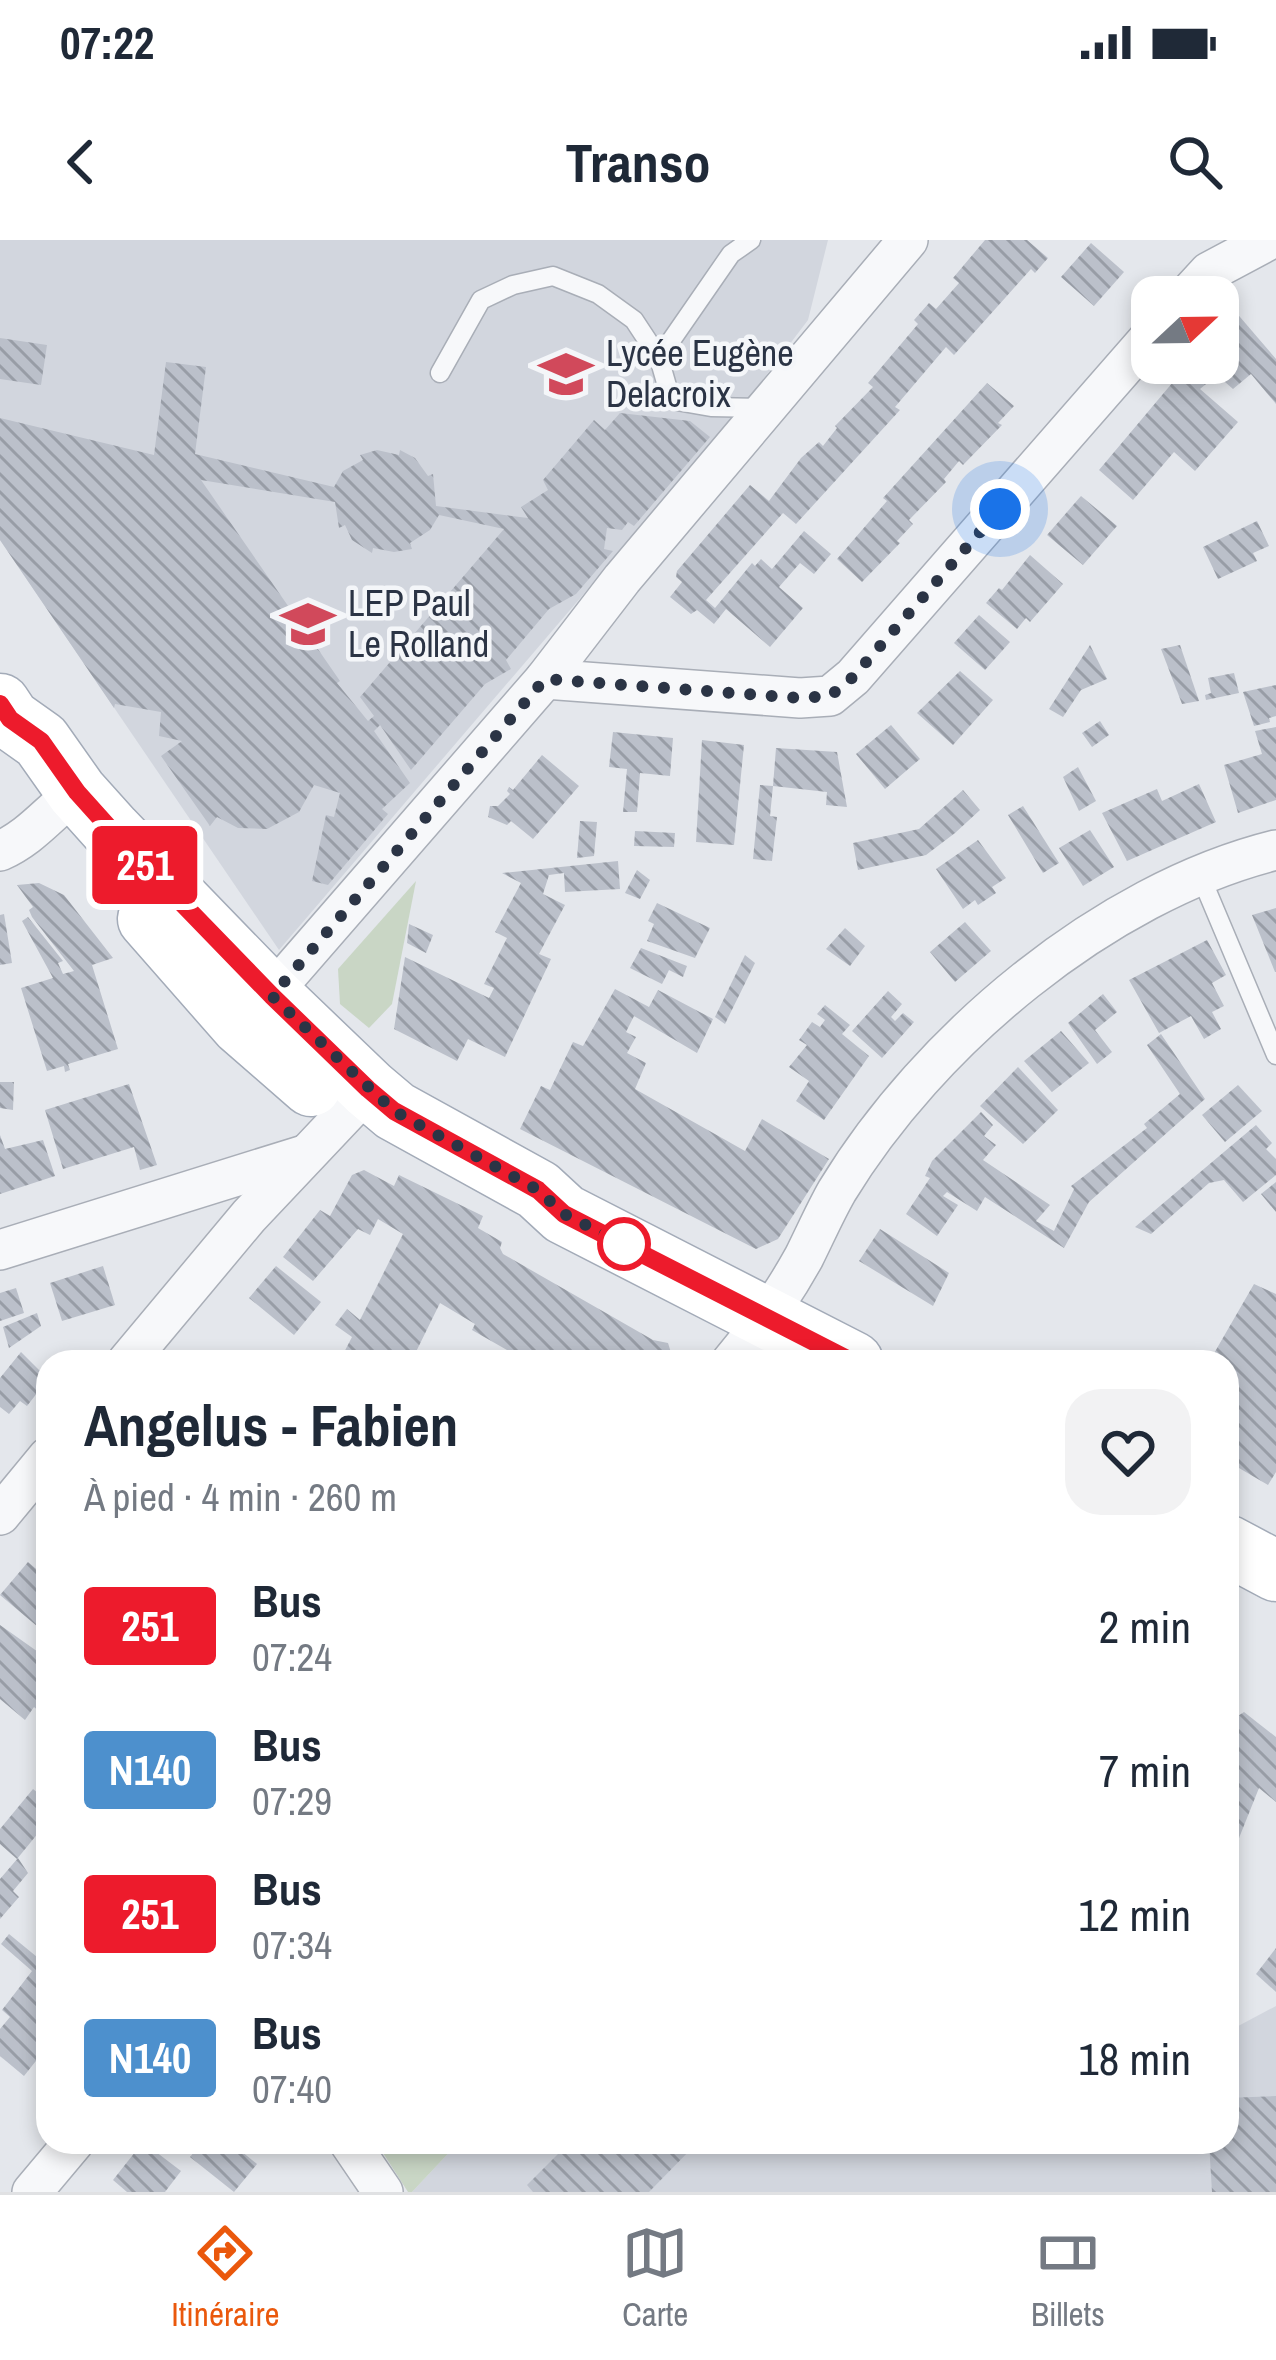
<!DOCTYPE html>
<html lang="fr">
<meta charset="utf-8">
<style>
:root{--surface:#fff;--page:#f2f2f3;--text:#1f2937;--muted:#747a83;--line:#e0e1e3;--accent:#ea580c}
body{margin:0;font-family:"Archivo Narrow",sans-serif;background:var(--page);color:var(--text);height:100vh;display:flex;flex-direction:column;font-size:45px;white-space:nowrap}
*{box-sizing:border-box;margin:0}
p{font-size:39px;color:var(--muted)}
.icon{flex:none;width:66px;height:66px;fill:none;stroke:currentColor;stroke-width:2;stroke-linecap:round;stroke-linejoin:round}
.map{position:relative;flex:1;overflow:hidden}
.details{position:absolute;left:36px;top:1110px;width:1203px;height:804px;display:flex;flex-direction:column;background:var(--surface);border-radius:36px;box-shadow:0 6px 18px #0003}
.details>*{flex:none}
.badge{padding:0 24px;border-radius:9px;font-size:42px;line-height:78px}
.needle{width:78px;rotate:68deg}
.fabs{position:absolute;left:1131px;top:36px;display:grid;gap:24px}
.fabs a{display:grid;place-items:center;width:108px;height:108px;border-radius:24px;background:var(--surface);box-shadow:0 6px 18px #0003;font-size:60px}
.you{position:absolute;width:60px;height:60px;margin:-30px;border:9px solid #fff;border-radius:50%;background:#1a73e8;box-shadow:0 0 0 18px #1a73e833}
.map>.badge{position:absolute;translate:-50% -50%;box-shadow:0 0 0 6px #fff}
.round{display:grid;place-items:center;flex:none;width:126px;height:126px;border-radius:36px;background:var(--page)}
.head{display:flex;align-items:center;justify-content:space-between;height:204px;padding:0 48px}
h1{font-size:57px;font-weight:700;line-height:90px}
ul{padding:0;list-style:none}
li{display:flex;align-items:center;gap:36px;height:144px;padding:0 48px}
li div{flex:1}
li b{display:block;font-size:45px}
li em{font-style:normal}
li .badge{min-width:132px;font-weight:700;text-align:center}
.status{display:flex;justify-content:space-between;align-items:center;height:84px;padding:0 60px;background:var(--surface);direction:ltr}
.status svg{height:33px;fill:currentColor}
header{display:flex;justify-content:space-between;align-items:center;height:156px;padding:0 48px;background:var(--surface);font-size:54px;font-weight:700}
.tabs{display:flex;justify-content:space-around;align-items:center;height:168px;border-top:3px solid var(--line);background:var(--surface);font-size:33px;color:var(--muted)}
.tabs a{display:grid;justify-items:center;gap:6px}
.tabs .active{color:var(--accent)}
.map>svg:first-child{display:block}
.built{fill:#d2d6de}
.green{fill:#c9d6c5}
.building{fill:url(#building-back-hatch);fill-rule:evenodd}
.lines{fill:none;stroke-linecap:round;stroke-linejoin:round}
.lane-casing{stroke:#a9aeb7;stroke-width:21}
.street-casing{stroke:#a9aeb7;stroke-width:42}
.primary-casing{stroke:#a3abb8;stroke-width:63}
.lane{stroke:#f7f8fa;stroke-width:18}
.street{stroke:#f7f8fa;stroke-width:39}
.primary{stroke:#fff;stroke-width:60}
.line-casing{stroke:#fff;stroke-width:27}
.line{stroke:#ed1b2c;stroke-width:18}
.walk{stroke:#2b3445;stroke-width:12;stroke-dasharray:0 21.6}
.stop-dot{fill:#fff;stroke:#ed1b2c;stroke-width:6}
.labels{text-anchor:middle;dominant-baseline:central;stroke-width:9;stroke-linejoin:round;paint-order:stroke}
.poi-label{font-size:36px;fill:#2b3445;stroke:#f4f6f9;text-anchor:start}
</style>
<div class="status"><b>07:22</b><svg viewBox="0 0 49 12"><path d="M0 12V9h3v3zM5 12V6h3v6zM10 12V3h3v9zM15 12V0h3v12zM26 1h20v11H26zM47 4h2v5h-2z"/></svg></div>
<header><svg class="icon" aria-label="back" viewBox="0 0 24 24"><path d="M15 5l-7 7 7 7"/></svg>Transo<svg class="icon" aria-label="search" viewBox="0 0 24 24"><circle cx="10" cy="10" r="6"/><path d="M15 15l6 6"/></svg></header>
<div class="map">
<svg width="1276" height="1952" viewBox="0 0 1276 1952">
<defs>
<pattern id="building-back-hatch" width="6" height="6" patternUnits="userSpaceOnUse" patternTransform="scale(3)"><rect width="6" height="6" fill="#bbc0ca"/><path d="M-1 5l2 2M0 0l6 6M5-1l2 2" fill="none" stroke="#989da6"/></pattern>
</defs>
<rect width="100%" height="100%" fill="#e4e7ec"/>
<g class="built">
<path d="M 0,0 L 828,0 L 808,80 L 730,183 L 279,710 L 0,300 Z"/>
<path d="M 1276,1766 L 1276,1952 L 412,1952 L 459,1902 L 1227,1902 L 1227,1792 Z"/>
</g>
<g class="green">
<path d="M 416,641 L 392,764 L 369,788 L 340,764 L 338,729 Z"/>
<path d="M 376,1902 L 459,1902 L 412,1952 L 408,1952 Z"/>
</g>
<g class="building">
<path d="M 985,0 L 1027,0 L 1048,18 L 1035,33 L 1031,29 L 954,115 L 946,107 L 895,167 L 900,170 L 796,284 L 783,273 L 706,360 L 715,368 L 752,323 L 755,326 L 761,319 L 772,329 L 804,291 L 831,314 L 814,334 L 800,323 L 779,347 L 803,368 L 770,407 L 726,369 L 714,384 L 697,370 L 691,374 L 670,357 L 682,342 L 676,337 L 677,331 L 750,245 L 769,261 L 801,218 L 819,202 L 823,206 L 837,188 L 835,186 L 873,147 L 868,143 L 918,84 L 914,80 L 929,63 L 936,69 L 959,43 L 953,38 Z"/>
<path d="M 1091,3 L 1124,32 L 1094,66 L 1061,37 Z"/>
<path d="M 1234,70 L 1276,119 L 1276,164 L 1251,134 L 1233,149 L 1217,135 L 1200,149 L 1238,182 L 1195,231 L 1174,212 L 1133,260 L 1099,230 L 1189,123 L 1218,123 L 1218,88 Z"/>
<path d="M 0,98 L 47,105 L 41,145 L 0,139 Z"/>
<path d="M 166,122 L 206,127 L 195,214 L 334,247 L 343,231 L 363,220 L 360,215 L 377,210 L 399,215 L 400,210 L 415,218 L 428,236 L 433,234 L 436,266 L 528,278 L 521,267 L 548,250 L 543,240 L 594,180 L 605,190 L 620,173 L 690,181 L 710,197 L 634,286 L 628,282 L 622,290 L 607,288 L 604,309 L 613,311 L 576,354 L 549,369 L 506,420 L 511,429 L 485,444 L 411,530 L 380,485 L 374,491 L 410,543 L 382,569 L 388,574 L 328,645 L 312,641 L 326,575 L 334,577 L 340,553 L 314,545 L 299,572 L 267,589 L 238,588 L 217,577 L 210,586 L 161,516 L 182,501 L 159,496 L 161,472 L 115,464 L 114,468 L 0,300 L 0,178 L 154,215 ZM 201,240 L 335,262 L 339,288 L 345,285 L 352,300 L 372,313 L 373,308 L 394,312 L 412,309 L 410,303 L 430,290 L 439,275 L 504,289 L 360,457 L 374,476 L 368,481 L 337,443 L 340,441 Z"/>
<path d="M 987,143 L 1014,166 L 998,183 L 1002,185 L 963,225 L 959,221 L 944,239 L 946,242 L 909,280 L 913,284 L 897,301 L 900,303 L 862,342 L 837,319 L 887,261 L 883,258 Z"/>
<path d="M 1081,256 L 1117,286 L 1083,325 L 1047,295 Z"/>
<path d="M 1257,281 L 1269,306 L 1253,313 L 1257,321 L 1218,339 L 1203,307 Z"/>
<path d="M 1030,315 L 1063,344 L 1030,382 L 1026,378 L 1017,389 L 986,363 L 999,348 L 1002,350 Z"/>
<path d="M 979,375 L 1010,402 L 985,430 L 954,403 Z"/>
<path d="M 1090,405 L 1107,439 L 1081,450 L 1063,477 L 1049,469 Z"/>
<path d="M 1180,405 L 1199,461 L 1182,464 L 1161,409 Z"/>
<path d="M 960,431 L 993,460 L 953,505 L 917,473 Z"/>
<path d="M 1234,433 L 1239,453 L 1206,460 L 1205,455 L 1211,453 L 1208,438 Z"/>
<path d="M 1276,445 L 1276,476 L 1269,478 L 1270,482 L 1254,486 L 1243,452 Z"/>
<path d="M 1100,481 L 1109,495 L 1092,507 L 1082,493 Z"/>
<path d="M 891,485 L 920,519 L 885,549 L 856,514 Z"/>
<path d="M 1276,487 L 1276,560 L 1238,573 L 1224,525 L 1262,514 L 1255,491 Z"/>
<path d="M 613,492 L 673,498 L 670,536 L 640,533 L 637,572 L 623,572 L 627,529 L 609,527 Z"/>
<path d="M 702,500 L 744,505 L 734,605 L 696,602 Z"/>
<path d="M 776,508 L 837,512 L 847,567 L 826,565 L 827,552 L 773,546 Z"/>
<path d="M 542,515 L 579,546 L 533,599 L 511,581 L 507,585 L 488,577 L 490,566 L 498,566 L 510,554 L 507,551 L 509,547 L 513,550 Z"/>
<path d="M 1078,527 L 1096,561 L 1079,571 L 1063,537 Z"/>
<path d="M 1199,544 L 1216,582 L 1127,621 L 1102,573 L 1157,549 L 1162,561 Z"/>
<path d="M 760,545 L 773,546 L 770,576 L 777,577 L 772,621 L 753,619 Z"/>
<path d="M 963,550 L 980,570 L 955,593 L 926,615 L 858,630 L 853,603 L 919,589 Z"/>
<path d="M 1023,566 L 1059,623 L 1043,633 L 1008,575 Z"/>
<path d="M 580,581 L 597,582 L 594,616 L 577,618 Z"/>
<path d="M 1090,590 L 1114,627 L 1083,646 L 1059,608 Z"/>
<path d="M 635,591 L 675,593 L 674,607 L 634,606 Z"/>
<path d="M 978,600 L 1006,638 L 992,647 L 996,653 L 978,665 L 975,660 L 963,669 L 936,629 Z"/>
<path d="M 618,621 L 620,649 L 565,652 L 564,633 L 549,635 L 543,654 L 565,665 L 539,714 L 551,719 L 505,817 L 468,799 L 457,821 L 394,789 L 405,717 L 489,758 L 494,748 L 484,744 L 507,698 L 495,692 L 521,643 L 502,633 Z"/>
<path d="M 637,630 L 650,640 L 640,659 L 625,653 Z"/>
<path d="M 39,643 L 64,655 L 113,718 L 92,725 L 118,809 L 68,824 L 70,830 L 65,832 L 64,826 L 47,831 L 21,748 L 53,738 L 22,681 L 28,677 L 63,721 L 58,723 L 63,734 L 74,731 L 32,677 L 29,670 L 33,667 L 17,645 Z"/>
<path d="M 657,663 L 710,688 L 695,718 L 647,701 L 654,684 L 648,681 Z"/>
<path d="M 1276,668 L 1276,732 L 1275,732 L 1252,675 Z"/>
<path d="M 4,674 L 12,723 L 0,725 L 0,675 Z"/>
<path d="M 965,682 L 991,711 L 955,742 L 930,712 Z"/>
<path d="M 409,684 L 433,695 L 426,713 L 407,703 Z"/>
<path d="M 845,688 L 865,706 L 850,726 L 826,709 Z"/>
<path d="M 1207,700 L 1226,735 L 1212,743 L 1224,766 L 1212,772 L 1221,789 L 1204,799 L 1191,776 L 1159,793 L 1129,740 Z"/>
<path d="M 641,708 L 687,726 L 683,737 L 669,730 L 662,744 L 630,728 Z"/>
<path d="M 745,715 L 755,723 L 725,784 L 715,777 Z"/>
<path d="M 615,749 L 649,767 L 658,750 L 713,779 L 697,813 L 634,776 L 626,792 L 636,797 L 627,813 L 646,823 L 635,849 L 745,911 L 762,879 L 829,919 L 778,999 L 756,1009 L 520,889 L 541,846 L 550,850 L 573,802 L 583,806 Z"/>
<path d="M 888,751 L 902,764 L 891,777 L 895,781 L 903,773 L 914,782 L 882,818 L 852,791 Z"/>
<path d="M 1103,754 L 1117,772 L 1095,790 L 1112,812 L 1097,824 L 1068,783 Z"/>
<path d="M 825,765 L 850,785 L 842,794 L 869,816 L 824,880 L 796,861 L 809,841 L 789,827 L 807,805 L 799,800 L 812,782 L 820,787 L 825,780 L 817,774 Z"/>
<path d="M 1061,791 L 1089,823 L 1052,852 L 1024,821 Z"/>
<path d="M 1161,794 L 1205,859 L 1089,962 L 1064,1008 L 985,957 L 977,971 L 947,952 L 943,956 L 958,965 L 937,996 L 906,974 L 930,938 L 925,936 L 932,921 L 981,872 L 993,885 L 984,896 L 996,905 L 983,920 L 1050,965 L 1036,981 L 1054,991 L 1074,949 L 1071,946 L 1147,888 L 1144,884 L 1180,854 L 1147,805 Z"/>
<path d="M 1018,827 L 1058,870 L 1023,904 L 980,866 Z"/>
<path d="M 0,842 L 14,842 L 13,870 L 0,868 Z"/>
<path d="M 129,844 L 157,925 L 140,930 L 134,907 L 63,929 L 45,870 Z"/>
<path d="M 1238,845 L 1262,871 L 1225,902 L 1202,875 Z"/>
<path d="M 1256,885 L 1272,903 L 1266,909 L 1276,919 L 1276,935 L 1243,962 L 1224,940 L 1209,943 L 1151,994 L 1135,987 Z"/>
<path d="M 0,895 L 5,909 L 43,900 L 55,936 L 0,954 Z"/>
<path d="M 364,930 L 394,946 L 399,935 L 483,976 L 478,988 L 502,1002 L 500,1008 L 503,1014 L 653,1100 L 668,1103 L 674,1122 L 528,1122 L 472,1090 L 475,1084 L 440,1063 L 411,1122 L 339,1122 L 352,1097 L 335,1085 L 347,1069 L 360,1080 L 403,994 L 378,979 L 370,995 L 358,989 L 313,1041 L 283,1017 L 320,970 L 330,976 L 352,935 Z"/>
<path d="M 1276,942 L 1276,972 L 1261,954 Z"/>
<path d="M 880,989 L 949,1033 L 933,1066 L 859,1021 Z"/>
<path d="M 103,1026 L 115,1065 L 62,1081 L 50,1043 Z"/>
<path d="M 276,1026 L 321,1062 L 294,1095 L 249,1058 Z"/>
<path d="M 1254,1044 L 1276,1054 L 1276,1232 L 1268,1245 L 1227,1221 L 1227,1122 L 1209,1122 Z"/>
<path d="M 16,1048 L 24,1073 L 0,1081 L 0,1053 Z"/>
<path d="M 37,1073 L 41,1086 L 9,1108 L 3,1087 Z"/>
<path d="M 21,1112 L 48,1139 L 27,1166 L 20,1161 L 9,1174 L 0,1167 L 0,1138 Z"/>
<path d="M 28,1322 L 48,1339 L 48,1388 L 44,1392 L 0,1355 Z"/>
<path d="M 0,1385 L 48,1419 L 48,1479 L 34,1467 L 25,1480 L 0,1459 Z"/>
<path d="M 1244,1472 L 1276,1497 L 1276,1562 L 1259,1548 L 1227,1628 L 1227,1483 Z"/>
<path d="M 33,1549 L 48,1561 L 48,1581 L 17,1619 L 0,1604 L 0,1589 Z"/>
<path d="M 18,1618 L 28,1633 L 13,1651 L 19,1657 L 0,1679 L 0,1639 Z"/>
<path d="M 9,1694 L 48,1726 L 48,1798 L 43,1804 L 47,1807 L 24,1836 L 0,1816 L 0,1789 L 10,1777 L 2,1770 L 32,1731 L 1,1704 Z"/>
<path d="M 1276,1708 L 1276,1752 L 1256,1734 Z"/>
<path d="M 1276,1856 L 1276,1952 L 1212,1952 L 1209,1902 L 1227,1902 L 1227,1858 Z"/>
<path d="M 143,1902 L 181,1931 L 165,1952 L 127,1952 L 113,1940 Z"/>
<path d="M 202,1902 L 230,1902 L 257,1924 L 234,1952 L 190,1917 Z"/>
<path d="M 570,1902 L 698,1902 L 649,1952 L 533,1952 L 527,1945 Z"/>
</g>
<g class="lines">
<defs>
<g id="lane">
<path d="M 659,118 L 731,14 L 751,0"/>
<path d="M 440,133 L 481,60 L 513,45 L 553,36 L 598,54 L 634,80 L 659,118 L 671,160 L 711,167 L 762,168"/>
<path d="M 1201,637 L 1276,815"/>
</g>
<g id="street">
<path d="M 1186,57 L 1209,32 L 1269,0"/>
<path d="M 545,439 L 800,458 L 830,456 L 853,437 L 1152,95"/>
<path d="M 0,611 C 33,596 48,573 77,552"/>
<path d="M 258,769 L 545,439 L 622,339 L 908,0"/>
<path d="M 0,1010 L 304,915"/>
<path d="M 127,1122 L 249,976 L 369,849"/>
<path d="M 731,1122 C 759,1089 783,1055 804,1017 C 815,995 825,972 837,951 C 928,801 1103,653 1276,610"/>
<path d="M 0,1275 L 48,1217"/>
<path d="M 349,1902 L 383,1952"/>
<path d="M 32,1952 L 74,1902"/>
</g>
<g id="primary">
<path d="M 0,464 L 10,479 L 41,501 L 77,552 L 112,591 L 272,756 L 369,849 L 395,871 L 538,950 L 564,974 L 853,1122"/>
<path d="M 148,679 L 241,785 L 311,846"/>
<path d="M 1227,1305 L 1276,1331"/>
</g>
</defs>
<use href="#lane" class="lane-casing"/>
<use href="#street" class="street-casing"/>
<use href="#primary" class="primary-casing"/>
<use href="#lane" class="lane"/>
<use href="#street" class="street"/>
<use href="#primary" class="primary"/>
</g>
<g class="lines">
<defs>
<path id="line" d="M 0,464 L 10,479 L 41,501 L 77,552 L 112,591 L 272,756 L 368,849 L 394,871 L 538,950 L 564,974 L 853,1122"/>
</defs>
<use href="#line" class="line-casing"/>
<use href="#line" class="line"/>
<path class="walk" d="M 624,1004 L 564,974 L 538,950 L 394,871 L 272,756 L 545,439 L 800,458 L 830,456 L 853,437 L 1000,269"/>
</g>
<defs>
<symbol id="school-bare" viewBox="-9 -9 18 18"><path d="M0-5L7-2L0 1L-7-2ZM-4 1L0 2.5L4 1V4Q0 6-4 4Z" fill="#d1495b" stroke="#f4f6f9" stroke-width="2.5" paint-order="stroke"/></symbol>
</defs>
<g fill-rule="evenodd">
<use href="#school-bare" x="528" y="96" width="76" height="76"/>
<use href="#school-bare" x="270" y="346" width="76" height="76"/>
</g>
<circle class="stop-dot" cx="624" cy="1004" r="24"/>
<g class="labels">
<g class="poi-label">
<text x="606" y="113">Lycée Eugène<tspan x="606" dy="41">Delacroix</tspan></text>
<text x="348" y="363">LEP Paul<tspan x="348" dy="41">Le Rolland</tspan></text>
</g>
</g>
</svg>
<div class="fabs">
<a><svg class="needle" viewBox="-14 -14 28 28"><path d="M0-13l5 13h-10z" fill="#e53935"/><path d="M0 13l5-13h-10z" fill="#747a83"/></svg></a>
</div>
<div class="you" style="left:1000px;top:269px"></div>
<b class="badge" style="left:145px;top:625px;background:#ed1b2c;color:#fff">251</b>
<section class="details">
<div class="head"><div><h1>Angelus - Fabien</h1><p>À pied · 4 min · 260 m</p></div><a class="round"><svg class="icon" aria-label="heart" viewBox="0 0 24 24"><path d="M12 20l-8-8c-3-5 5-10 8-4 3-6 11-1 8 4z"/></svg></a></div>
<ul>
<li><span class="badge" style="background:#ed1b2c;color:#fff">251</span><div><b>Bus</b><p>07:24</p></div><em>2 min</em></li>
<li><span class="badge" style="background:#4d90cd;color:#fff">N140</span><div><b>Bus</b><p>07:29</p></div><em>7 min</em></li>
<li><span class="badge" style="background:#ed1b2c;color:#fff">251</span><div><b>Bus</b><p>07:34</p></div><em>12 min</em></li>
<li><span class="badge" style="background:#4d90cd;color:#fff">N140</span><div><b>Bus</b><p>07:40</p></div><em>18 min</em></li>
</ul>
</section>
</div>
<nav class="tabs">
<a class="active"><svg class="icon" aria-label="directions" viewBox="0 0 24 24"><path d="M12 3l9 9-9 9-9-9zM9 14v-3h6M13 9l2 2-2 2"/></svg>Itinéraire</a>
<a><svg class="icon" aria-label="map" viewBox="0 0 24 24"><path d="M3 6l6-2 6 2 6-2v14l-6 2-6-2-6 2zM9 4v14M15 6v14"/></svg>Carte</a>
<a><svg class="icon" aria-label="tickets" viewBox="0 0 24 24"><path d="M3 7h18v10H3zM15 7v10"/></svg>Billets</a>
</nav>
